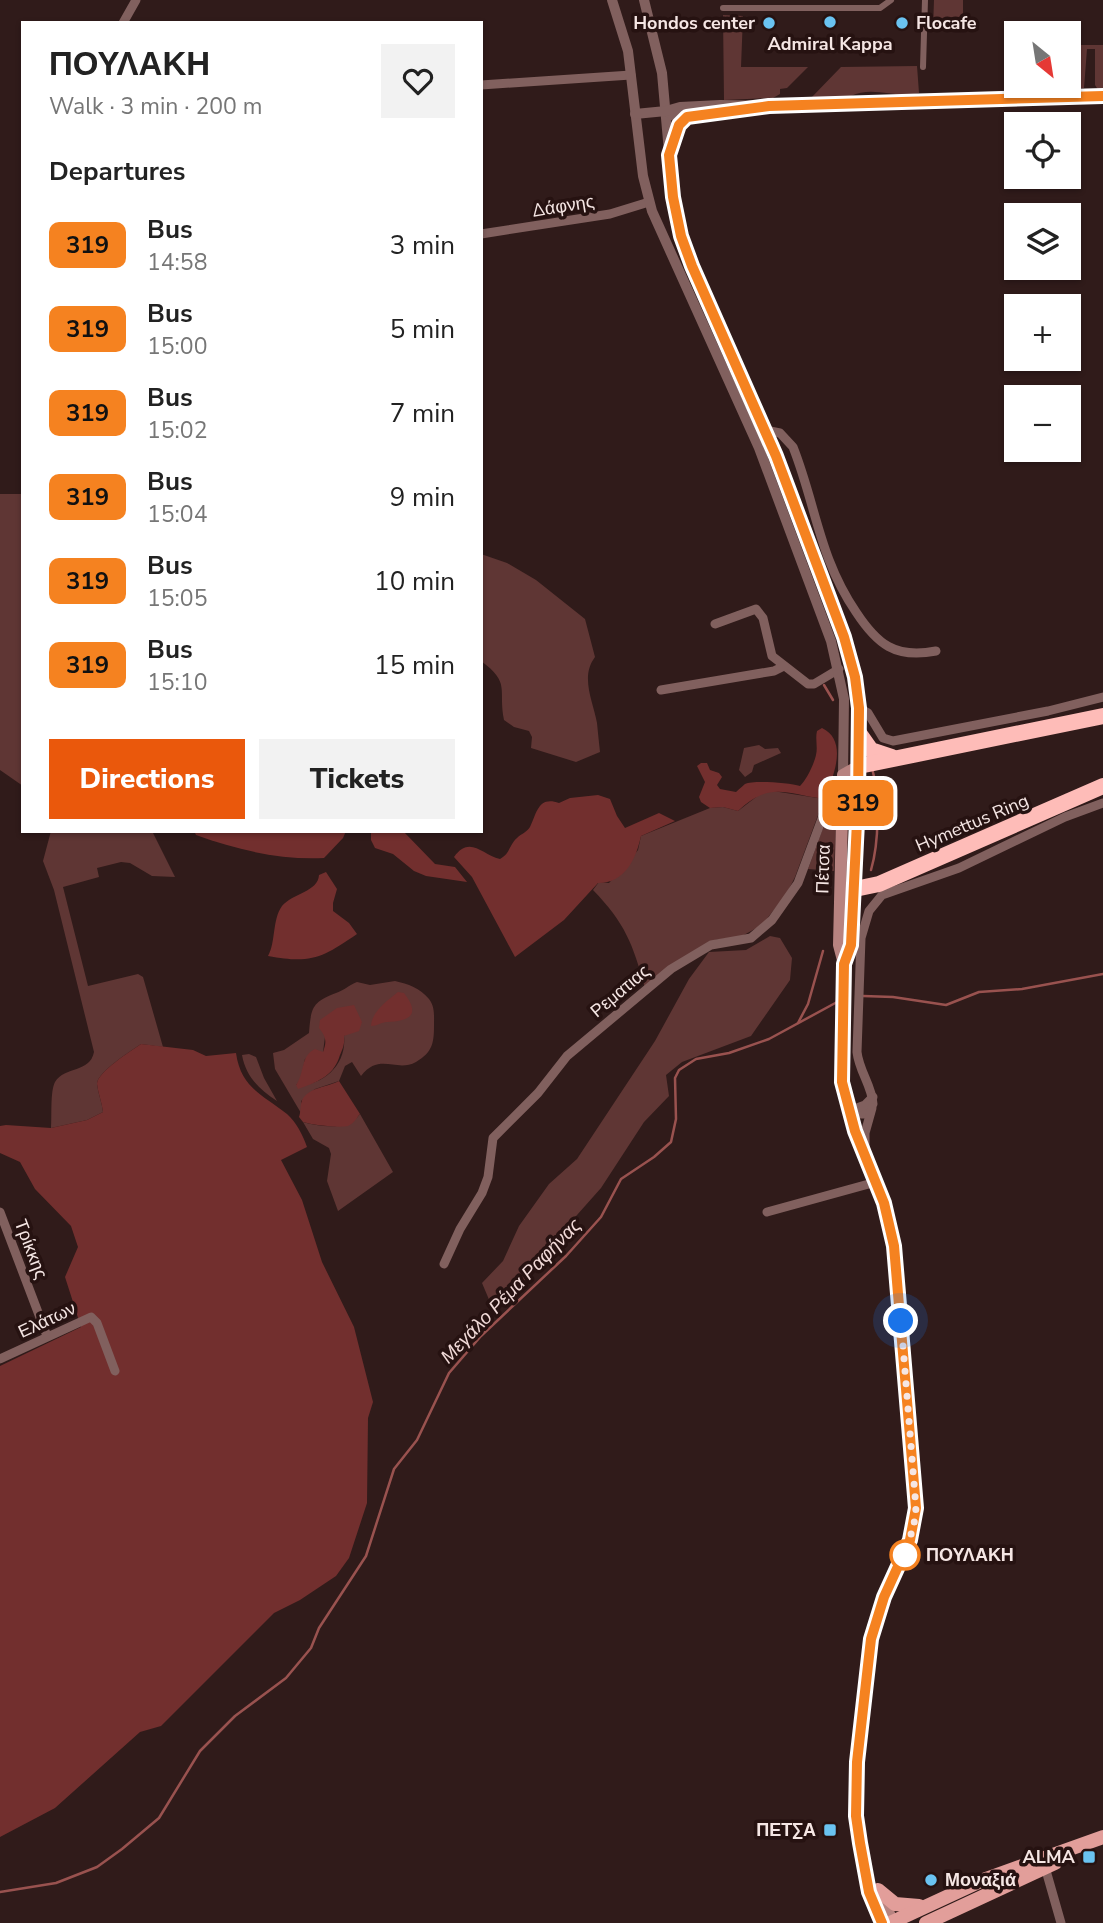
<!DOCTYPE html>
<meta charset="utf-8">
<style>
:root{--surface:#fff;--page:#f2f2f2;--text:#222;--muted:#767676;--accent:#ea580c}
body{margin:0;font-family:"Nunito Sans",sans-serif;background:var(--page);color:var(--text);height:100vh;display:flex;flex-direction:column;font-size:26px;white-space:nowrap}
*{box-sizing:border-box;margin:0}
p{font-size:23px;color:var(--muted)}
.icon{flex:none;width:38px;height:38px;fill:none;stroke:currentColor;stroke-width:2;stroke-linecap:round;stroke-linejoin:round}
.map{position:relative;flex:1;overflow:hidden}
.drawer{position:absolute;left:21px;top:21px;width:462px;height:812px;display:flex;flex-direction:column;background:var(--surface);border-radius:0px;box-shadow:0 2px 5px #0004}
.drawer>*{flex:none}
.badge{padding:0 14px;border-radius:10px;font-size:24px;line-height:46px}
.needle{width:46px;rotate:150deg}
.buttons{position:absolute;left:1004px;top:21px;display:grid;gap:14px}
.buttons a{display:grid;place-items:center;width:77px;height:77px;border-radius:0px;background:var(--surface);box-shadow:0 2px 5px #0004;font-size:35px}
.you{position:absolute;width:35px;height:35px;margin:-18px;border:5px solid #fff;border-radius:50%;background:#1a73e8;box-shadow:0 0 0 10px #1a73e833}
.map>.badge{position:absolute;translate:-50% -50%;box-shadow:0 0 0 4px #fff}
h2{padding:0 28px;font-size:26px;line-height:63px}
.round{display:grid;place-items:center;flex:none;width:74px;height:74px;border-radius:0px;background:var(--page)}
.summary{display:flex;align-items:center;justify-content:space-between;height:119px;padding:0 28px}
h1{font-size:33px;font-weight:800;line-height:52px}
.button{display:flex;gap:14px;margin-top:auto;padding:14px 28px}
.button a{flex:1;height:80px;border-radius:0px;background:var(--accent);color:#fff;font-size:28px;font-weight:800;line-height:80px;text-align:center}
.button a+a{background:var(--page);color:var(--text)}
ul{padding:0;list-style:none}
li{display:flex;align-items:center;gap:21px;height:84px;padding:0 28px}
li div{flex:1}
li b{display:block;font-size:26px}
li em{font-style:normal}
li .badge{min-width:77px;font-weight:700;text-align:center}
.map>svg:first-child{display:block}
.green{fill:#5f3634;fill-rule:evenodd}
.forest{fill:#722f2e}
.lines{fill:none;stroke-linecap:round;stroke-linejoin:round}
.stream{stroke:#99524f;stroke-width:2.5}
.pedestrian{stroke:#81605e;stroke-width:6}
.minor{stroke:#81605e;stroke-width:9}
.tertiary{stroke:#81605e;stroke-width:10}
.secondary{stroke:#b78380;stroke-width:12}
.primary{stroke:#e29e9a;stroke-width:14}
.motorway{stroke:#febcb8;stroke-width:16}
.line-casing{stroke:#fff;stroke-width:16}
.line{stroke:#f58220;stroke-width:10}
.walk{stroke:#f5e6e4;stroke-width:7;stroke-dasharray:0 12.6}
.poi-dot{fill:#6ac3f1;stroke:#261211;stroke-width:2.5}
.stop-dot{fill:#fff;stroke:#f58220;stroke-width:3.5}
.labels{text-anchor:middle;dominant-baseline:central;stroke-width:7;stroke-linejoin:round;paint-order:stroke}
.poi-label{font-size:18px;font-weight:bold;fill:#f5e6e4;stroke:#261211;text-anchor:end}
.street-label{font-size:18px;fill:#f5e6e4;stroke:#261211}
.stop-label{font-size:18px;font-weight:bold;fill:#f5e6e4;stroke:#261211;text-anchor:start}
.water-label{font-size:19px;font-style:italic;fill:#f1dad8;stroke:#261211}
</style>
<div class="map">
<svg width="1103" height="1923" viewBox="0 0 1103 1923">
<rect width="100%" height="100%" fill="#301b1a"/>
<g class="green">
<path d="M 934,0 L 963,0 L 963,29 L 933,29 Z"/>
<path d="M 723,15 L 743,16 L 741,67 L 808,67 L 787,88 L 780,89 L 780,94 L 773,98 L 724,100 Z"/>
<path d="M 1076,45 L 1103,45 L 1103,88 L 1097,88 L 1095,85 L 1095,49 L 1087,49 L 1084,88 L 1071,89 L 1070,71 L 1076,67 Z"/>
<path d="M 841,67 L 917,66 L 919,93 C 897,99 872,85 851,96 L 811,98 Z"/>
<path d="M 0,494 L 23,494 L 23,786 L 0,770 Z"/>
<path d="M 481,554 L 507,563 L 536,580 L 585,619 L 595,657 C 580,677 593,701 597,723 C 598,733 599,743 600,752 L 576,762 L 531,748 L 532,737 L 529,731 L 514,727 L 504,720 C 498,689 511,683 481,661 Z"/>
<path d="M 759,745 L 765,749 L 778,748 L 781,753 L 754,765 L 752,772 L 745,777 L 739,770 L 744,748 Z"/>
<path d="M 837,790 L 834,871 L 808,869 Z"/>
<path d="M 773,791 L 824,799 L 795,877 L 787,893 L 762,925 L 742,936 L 715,940 L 645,988 C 633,944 625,923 593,890 L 599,882 L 609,883 L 638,850 L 641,836 L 710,808 L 723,807 L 738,811 L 760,794 Z"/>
<path d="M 51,831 L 152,831 L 175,877 L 152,876 L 130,863 L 121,862 L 97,868 L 99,877 L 63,887 L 88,986 L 138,974 L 143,977 L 163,1047 L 141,1044 C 131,1051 97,1072 97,1084 C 98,1093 102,1103 103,1112 L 87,1120 L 51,1128 C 52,1118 50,1091 55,1082 C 65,1066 90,1073 94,1052 L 54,890 L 43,861 Z"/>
<path d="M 770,936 L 780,938 L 792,958 L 790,980 L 751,1036 L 682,1062 L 666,1075 L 669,1096 L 644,1122 L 601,1188 L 569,1224 L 551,1256 L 493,1309 L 482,1283 L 503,1261 L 519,1226 L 549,1184 L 577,1159 L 655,1041 L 689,979 L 709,952 L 746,950 Z"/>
<path d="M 395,981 C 408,984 420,988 429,999 C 435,1007 434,1015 434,1025 C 434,1042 433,1052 416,1062 C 396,1073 380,1052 361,1076 L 352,1062 L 345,1066 L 339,1081 L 315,1089 L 301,1101 L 301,1113 L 275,1069 L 273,1053 L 284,1050 L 309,1033 C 311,1008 312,1002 336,993 C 343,991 349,985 357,982 L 370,985 ZM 362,1022 L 344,1036 C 347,1064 324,1086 296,1085 L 301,1079 L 305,1059 L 323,1052 L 325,1037 Z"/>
<path d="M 249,1054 L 256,1057 L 264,1078 L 277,1101 C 259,1089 246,1077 242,1055 Z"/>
<path d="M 360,1114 L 393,1172 L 338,1211 L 327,1181 L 331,1154 L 329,1148 L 313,1139 L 303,1122 C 321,1127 348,1131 360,1114 Z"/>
</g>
<g class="forest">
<path d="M 822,728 C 849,741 833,778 824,799 C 785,794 770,781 738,811 L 723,807 L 710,808 L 701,802 L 699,797 L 705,782 L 697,766 L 701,763 L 707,763 L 710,770 L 719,773 L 722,777 L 717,785 L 720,789 L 736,792 C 737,791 744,785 745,784 C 754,780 790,783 800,786 C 807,779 814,764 816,755 C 818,747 815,739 817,731 Z"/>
<path d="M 598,795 L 610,799 L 617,816 L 625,828 L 659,813 L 675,821 L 641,836 C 636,859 625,883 598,883 L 564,920 L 515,957 L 472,877 L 454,857 C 470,835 482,855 500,859 C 510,854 509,845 517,838 C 522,833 526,833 530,827 C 537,813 538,796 559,803 L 570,798 Z"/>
<path d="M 194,831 L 346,831 L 343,838 L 324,858 C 279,860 238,850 196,835 Z"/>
<path d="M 371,831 L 403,831 L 435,864 L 455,867 L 467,882 L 426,876 L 414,871 L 393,854 L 375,848 L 371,840 Z"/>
<path d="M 326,872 L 337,889 L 333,903 L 333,911 L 349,923 L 357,934 C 322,958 311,964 268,956 C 276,942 272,920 282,906 C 293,893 318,892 319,875 Z"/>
<path d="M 398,992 L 404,993 C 421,1015 410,1021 387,1022 C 381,1022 378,1026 371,1026 C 372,1011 387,1001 398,992 Z"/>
<path d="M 354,1005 L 362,1022 L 359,1031 L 344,1036 C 345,1046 342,1049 339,1058 C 332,1077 317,1082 298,1089 L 296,1085 C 305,1073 300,1056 315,1049 L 323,1052 C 327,1041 326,1037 319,1028 L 320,1020 L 337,1008 Z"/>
<path d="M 141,1044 L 193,1050 L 206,1056 L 236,1053 C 241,1088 262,1094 287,1114 C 296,1122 303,1135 307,1147 L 281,1160 L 302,1200 L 322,1262 L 354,1327 L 373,1402 L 368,1418 L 367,1503 L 349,1558 L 336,1576 L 300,1600 L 274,1613 L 161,1726 L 140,1732 L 55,1808 L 0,1837 L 0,1366 L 81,1327 L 65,1277 L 78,1247 L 71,1226 L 35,1189 L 20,1162 L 0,1153 L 0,1126 L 6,1125 L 51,1128 L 87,1120 L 103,1112 C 102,1103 98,1093 97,1084 C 97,1072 131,1051 141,1044 Z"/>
<path d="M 339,1081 L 360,1114 C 356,1119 353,1124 348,1126 C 339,1128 312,1125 303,1122 L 299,1117 C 301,1112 300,1105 302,1100 C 309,1087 328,1087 339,1081 Z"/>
</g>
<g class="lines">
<g class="stream">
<path d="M 824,685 L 833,700"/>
<path d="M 871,870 C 879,843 880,796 872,768"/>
<path d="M 863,996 L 893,997 L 946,1005 L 979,992 L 1022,989 L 1103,974"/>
<path d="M 798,1023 L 808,1004 L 823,951"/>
<path d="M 0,1892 L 56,1883 L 97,1867 L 122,1849 L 159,1818 L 200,1751 L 235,1716 L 286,1678 L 311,1648 L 319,1628 L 366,1556 L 394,1469 L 417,1440 L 449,1373 L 481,1336 L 566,1256 L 601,1217 L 621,1179 L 654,1157 L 671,1142 L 676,1119 L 675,1078 L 679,1070 L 696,1059 L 729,1053 L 769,1039 L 839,1001"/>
</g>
<g class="pedestrian">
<path d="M 723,8 L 880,8 L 891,0"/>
<path d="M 923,67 L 925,0"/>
</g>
<g class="minor">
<path d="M 123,23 L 136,0"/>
<path d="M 481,85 L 631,75"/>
<path d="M 481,234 L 610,214 L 649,202"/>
<path d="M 765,430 L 780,433 L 793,447 C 816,505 819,558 856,612 C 877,644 895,659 936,651"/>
<path d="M 715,624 L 756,609 L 763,618 L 772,656 L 808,684 L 814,684 L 839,669"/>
<path d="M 661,690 L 774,671 L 784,666"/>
<path d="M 859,708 L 868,713 L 883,738 L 893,741 L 1048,711 L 1103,697"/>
<path d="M 849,1111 L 854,1114 L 866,1114 L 873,1104 C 872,1086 859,1071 857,1052 L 861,938 L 869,911 L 882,895 L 959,868 L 1065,817 L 1103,803"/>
<path d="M 849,1111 L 865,1105 L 873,1097"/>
<path d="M 865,1149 L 865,1133 L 872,1108"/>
<path d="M 0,1212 L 47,1336"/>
<path d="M 767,1212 L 876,1182"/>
<path d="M 444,1264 L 460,1229 L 482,1193 L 488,1177 L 493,1138 L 538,1093 L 567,1056 L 671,969 L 711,945 L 751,938 L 772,920 L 798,883 L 833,789 L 843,775"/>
<path d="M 0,1359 L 91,1317 L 97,1323 L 115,1371"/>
<path d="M 1045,1867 L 1061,1923"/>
</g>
<g class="tertiary">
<path d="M 612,0 L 628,51 L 643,176 L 652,211 L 759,448 L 831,641 L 844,699 L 843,775"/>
<path d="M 644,0 L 662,73 L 673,197 L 679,228 L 692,266 L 776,455 L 844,637 L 858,697 L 859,766"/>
<path d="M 666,111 L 676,117 L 687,117 L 752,109"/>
<path d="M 635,114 L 666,111 L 680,107 L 720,105 L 790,106 L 1103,96"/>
<path d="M 670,152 L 678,128 L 687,117"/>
</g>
<g class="secondary">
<path d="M 844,964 L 839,945 L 843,775 L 859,766 L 851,945 L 844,964 L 842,1082 L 855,1131 L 884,1203 L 894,1246 L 916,1508 L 910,1540 L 884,1597 L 871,1639 L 857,1762 L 856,1817 L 860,1843 L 869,1892 L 882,1923"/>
<path d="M 879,1891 L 893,1923"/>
</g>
<g class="primary">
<path d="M 878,1890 L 895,1904 L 919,1906"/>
<path d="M 890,1923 L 983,1880 L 1103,1837"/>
<path d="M 926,1923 L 1055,1863"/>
</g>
<g class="motorway">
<path d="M 859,733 L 871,750 L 892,757"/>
<path d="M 859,766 L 1103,716"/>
<path d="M 855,889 L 879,884 L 1103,786"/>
</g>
</g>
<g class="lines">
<defs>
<path id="line" d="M 882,1923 L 869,1892 L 860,1843 L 856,1816 L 857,1762 L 871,1639 L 884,1597 L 910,1540 L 916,1508 L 894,1246 L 884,1203 L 855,1131 L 842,1082 L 844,964 L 851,945 L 858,801 L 859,708 L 855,677 L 844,637 L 776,456 L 692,266 L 681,236 L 673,197 L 669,155 L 679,125 L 687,117 L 769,106 L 1103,96"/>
</defs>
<use href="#line" class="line-casing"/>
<use href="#line" class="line"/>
<path class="walk" d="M 901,1321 L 916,1508 L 914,1524 L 905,1555"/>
</g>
<g class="poi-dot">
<circle cx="830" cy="22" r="7"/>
<circle cx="769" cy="23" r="7"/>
<circle cx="902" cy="23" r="7"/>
<rect x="823" y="1823" width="14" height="14" rx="3.5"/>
<rect x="1082" y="1850" width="14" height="14" rx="3.5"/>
<circle cx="931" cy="1880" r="7"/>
</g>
<circle class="stop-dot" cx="905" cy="1555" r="14"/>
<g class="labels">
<g class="poi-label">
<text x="755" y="23">Hondos center</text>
<text x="916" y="23" text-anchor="start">Flocafe</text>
<text x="830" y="44" text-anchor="middle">Admiral Kappa</text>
<text x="816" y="1830">ΠΕΤΣΑ</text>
<text x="1075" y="1857">ALMA</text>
<text x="945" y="1880" text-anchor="start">Μοναξιά</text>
</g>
<g class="street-label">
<text transform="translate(563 206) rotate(-9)">Δάφνης</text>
<text transform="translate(972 823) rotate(-23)">Hymettus Ring</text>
<text transform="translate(823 869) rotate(-88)">Πέτσα</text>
<text transform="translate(620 991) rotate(-40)">Ρεματιας</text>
<text transform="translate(31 1249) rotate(69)">Τρίκκης</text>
<text transform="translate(47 1320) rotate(-25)">Ελάτων</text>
</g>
<g class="stop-label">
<text x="926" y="1555">ΠΟΥΛΑΚΗ</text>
</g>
<g class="water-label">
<text transform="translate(511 1291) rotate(-46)">Μεγάλο Ρέμα Ραφήνας</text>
</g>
</g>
</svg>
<div class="buttons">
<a><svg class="needle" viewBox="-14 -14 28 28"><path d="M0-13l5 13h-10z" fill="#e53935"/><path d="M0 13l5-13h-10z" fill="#767676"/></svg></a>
<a><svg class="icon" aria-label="locate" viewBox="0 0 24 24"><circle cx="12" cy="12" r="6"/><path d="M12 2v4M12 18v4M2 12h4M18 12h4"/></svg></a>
<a><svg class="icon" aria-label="layers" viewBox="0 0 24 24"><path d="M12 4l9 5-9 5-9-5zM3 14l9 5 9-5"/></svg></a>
<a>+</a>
<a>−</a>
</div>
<div class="you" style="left:901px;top:1321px"></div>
<b class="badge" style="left:858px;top:803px;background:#f58220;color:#111">319</b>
<section class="drawer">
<div class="summary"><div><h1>ΠΟΥΛΑΚΗ</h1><p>Walk · 3 min · 200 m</p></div><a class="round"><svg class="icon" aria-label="heart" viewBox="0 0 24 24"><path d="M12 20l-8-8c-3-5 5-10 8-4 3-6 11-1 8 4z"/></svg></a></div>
<h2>Departures</h2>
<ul>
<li><span class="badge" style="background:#f58220;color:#111">319</span><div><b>Bus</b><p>14:58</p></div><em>3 min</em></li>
<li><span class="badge" style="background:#f58220;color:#111">319</span><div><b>Bus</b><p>15:00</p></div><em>5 min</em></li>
<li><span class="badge" style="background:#f58220;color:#111">319</span><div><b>Bus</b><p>15:02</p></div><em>7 min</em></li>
<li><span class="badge" style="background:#f58220;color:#111">319</span><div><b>Bus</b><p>15:04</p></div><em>9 min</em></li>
<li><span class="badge" style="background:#f58220;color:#111">319</span><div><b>Bus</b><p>15:05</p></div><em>10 min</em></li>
<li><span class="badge" style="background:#f58220;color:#111">319</span><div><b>Bus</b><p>15:10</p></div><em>15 min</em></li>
</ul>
<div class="button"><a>Directions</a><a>Tickets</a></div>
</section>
</div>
